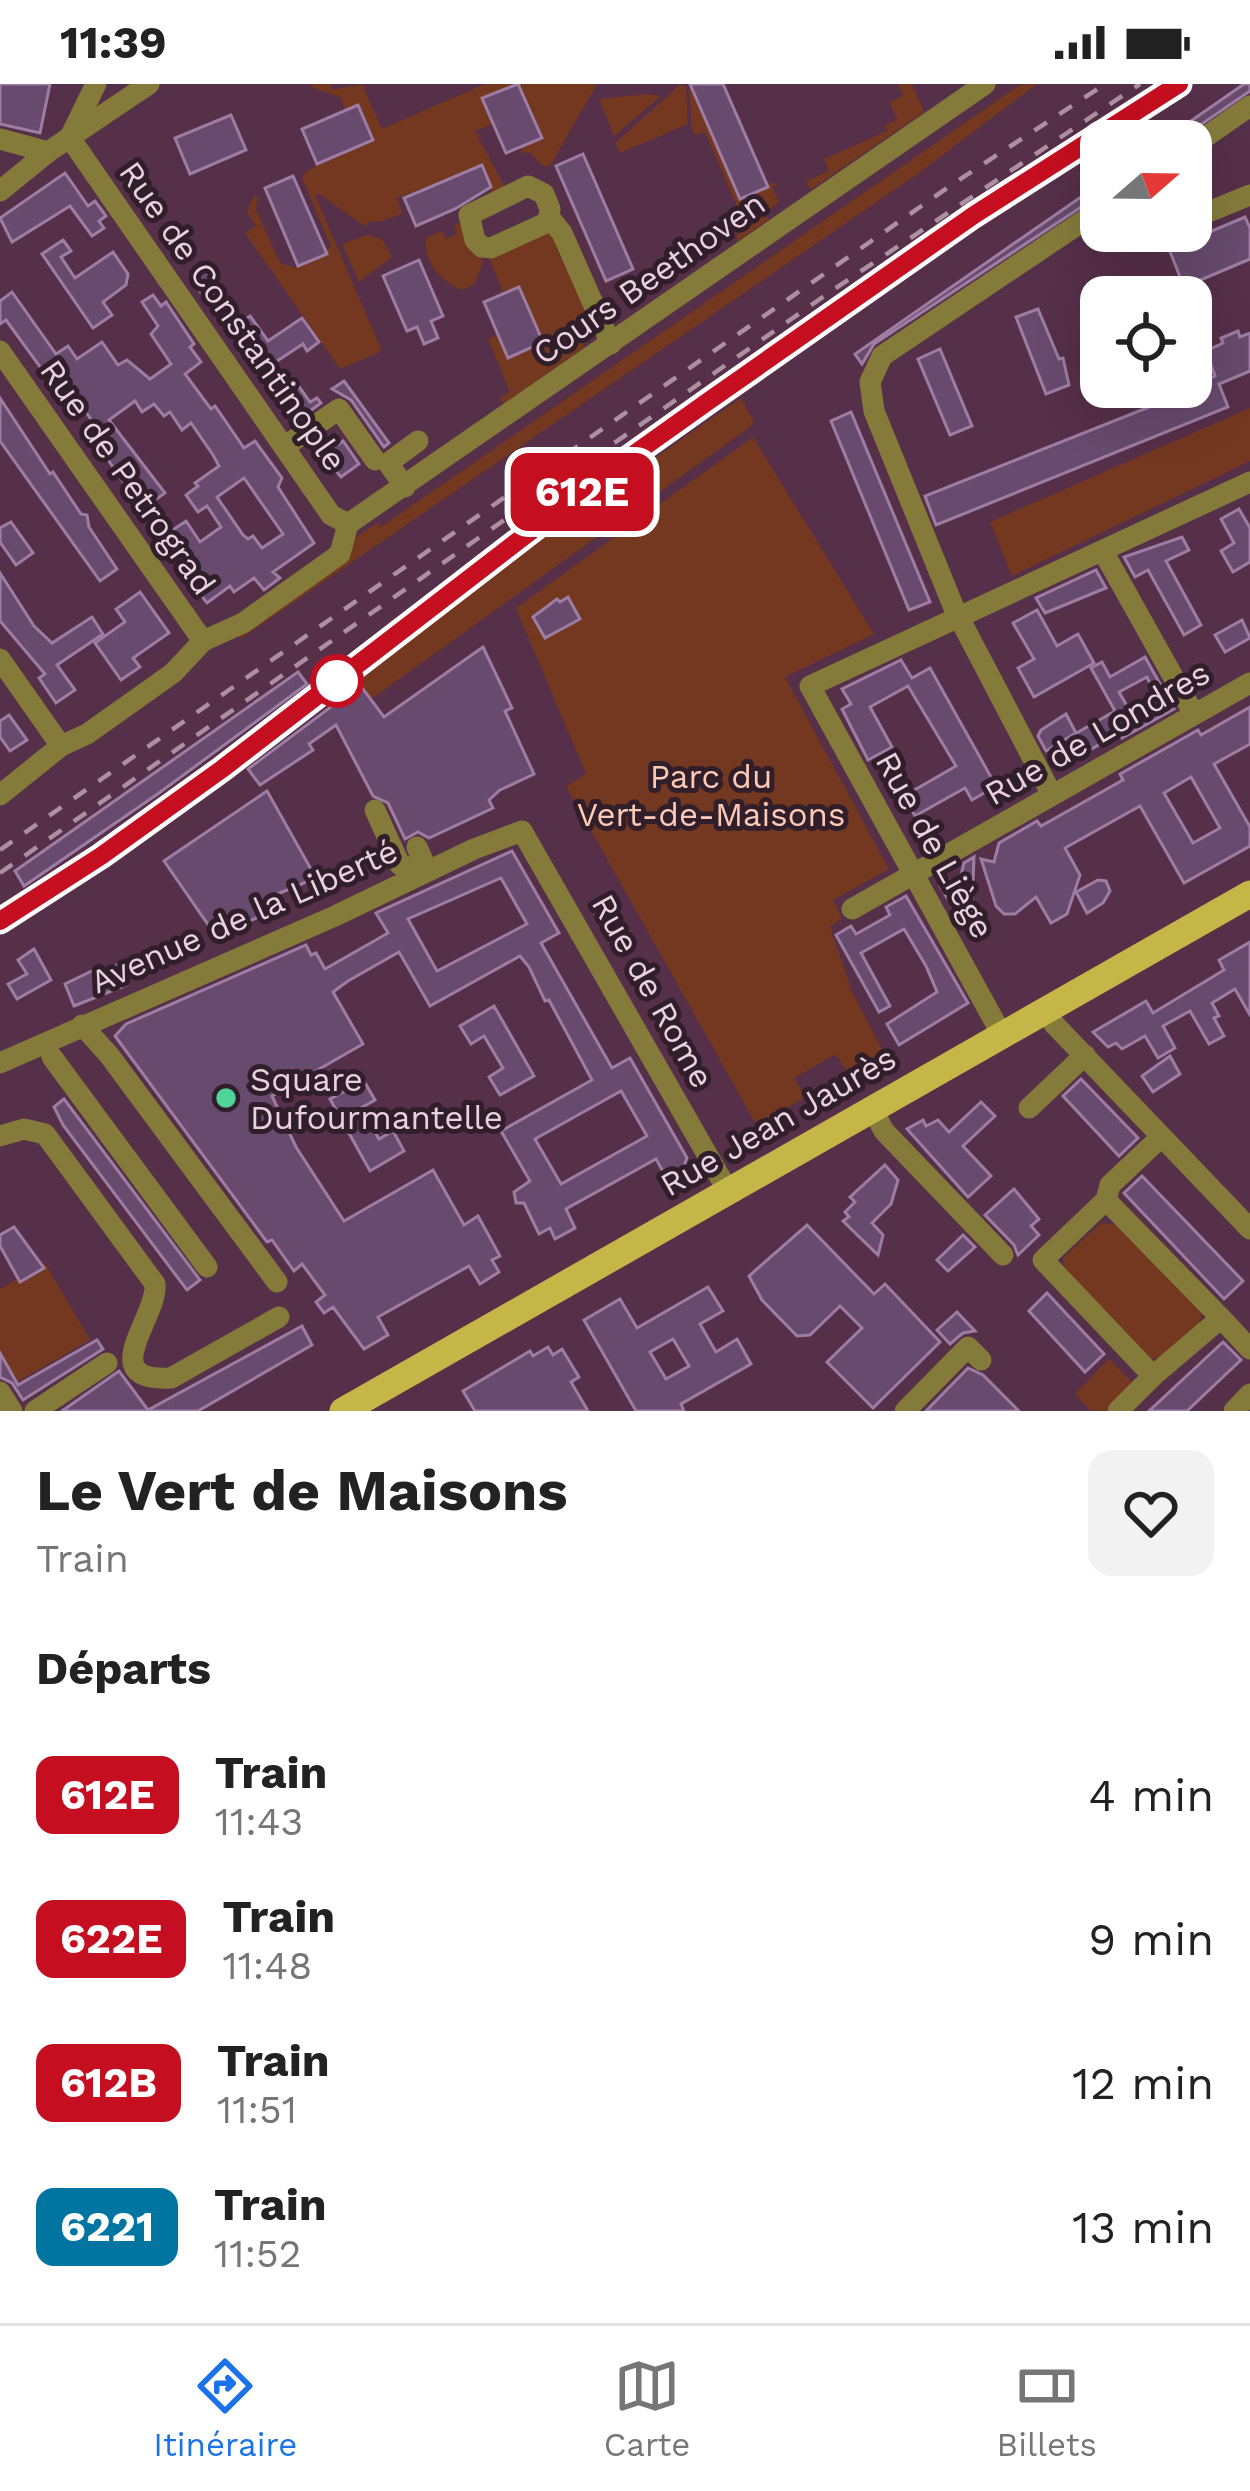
<!DOCTYPE html>
<html lang="fr">
<meta charset="utf-8">
<style>
:root{--surface:#fff;--page:#f2f2f2;--text:#222;--muted:#767676;--line:#e0e0e0;--accent:#1a73e8}
body{margin:0;font-family:"Work Sans",sans-serif;background:var(--page);color:var(--text);height:100vh;display:flex;flex-direction:column;font-size:45px;white-space:nowrap}
*{box-sizing:border-box;margin:0}
p{font-size:39px;color:var(--muted)}
.icon{flex:none;width:66px;height:66px;fill:none;stroke:currentColor;stroke-width:2;stroke-linecap:round;stroke-linejoin:round}
.map{position:relative;height:1327px;overflow:hidden}
.drawer{display:flex;flex-direction:column;background:var(--surface);flex:1}
.drawer>*{flex:none}
.badge{padding:0 24px;border-radius:18px;font-size:42px;line-height:78px}
.needle{width:78px;rotate:70deg}
.buttons{position:absolute;left:1080px;top:36px;display:grid;gap:24px}
.buttons a{display:grid;place-items:center;width:132px;height:132px;border-radius:24px;background:var(--surface);box-shadow:0 12px 48px #0002;font-size:60px}
.map>.badge{position:absolute;translate:-50% -50%;box-shadow:0 0 0 6px #fff}
h2{padding:0 36px;font-size:45px;line-height:108px}
.round{display:grid;place-items:center;flex:none;width:126px;height:126px;border-radius:24px;background:var(--page)}
.overview{display:flex;align-items:center;justify-content:space-between;height:204px;padding:0 36px}
h1{font-size:57px;font-weight:700;line-height:90px}
ul{padding:0;list-style:none}
li{display:flex;align-items:center;gap:36px;height:144px;padding:0 36px}
li div{flex:1}
li b{display:block;font-size:45px}
li em{font-style:normal}
li .badge{min-width:132px;font-weight:700;text-align:center}
.status{display:flex;justify-content:space-between;align-items:center;height:84px;padding:0 60px;background:var(--surface);direction:ltr}
.status svg{height:33px;fill:currentColor}
.dock{display:flex;justify-content:space-around;align-items:center;height:168px;border-top:3px solid var(--line);background:var(--surface);font-size:33px;color:var(--muted)}
.dock a{display:grid;justify-items:center;gap:6px}
.dock .active{color:var(--accent)}
.map>svg:first-child{display:block}
.green{fill:#743821}
.building{fill:#674a6d;stroke:#9d7da3;stroke-width:3;fill-rule:evenodd}
.lines{fill:none;stroke-linecap:round;stroke-linejoin:round}
.minor{stroke:#847b3b;stroke-width:21}
.major{stroke:#c5b648;stroke-width:27}
.rail{stroke:#ad8fa2;stroke-width:4.5;stroke-dasharray:15 15;stroke-linecap:butt}
.line-casing{stroke:#fff;stroke-width:27}
.line{stroke:#c50e1f;stroke-width:18}
.stop-dot{fill:#fff;stroke:#c50e1f;stroke-width:6}
.poi-dot{fill:#4ed399;stroke:#301f2a;stroke-width:4.5}
.labels{text-anchor:middle;dominant-baseline:central;stroke-width:10;stroke-linejoin:round;paint-order:stroke}
.street-label{font-size:33px;fill:#ead1e0;stroke:#301f2a}
.park-label{font-size:33px;fill:#fecab7;stroke:#301f2a}
.poi-label{font-size:33px;fill:#ead1e0;stroke:#301f2a;text-anchor:start}
</style>
<div class="status"><b>11:39</b><svg viewBox="0 0 49 12"><path d="M0 12V9h3v3zM5 12V6h3v6zM10 12V3h3v9zM15 12V0h3v12zM26 1h20v11H26zM47 4h2v5h-2z"/></svg></div>
<div class="map">
<svg width="1250" height="1327" viewBox="0 0 1250 1327">
<rect width="100%" height="100%" fill="#562f48"/>
<g class="green">
<path d="M 312,0 L 330,0 L 333,6 L 362,0 L 382,45 L 485,0 L 515,0 L 482,14 L 493,40 L 475,47 L 507,107 L 494,112 L 482,82 L 397,114 L 403,129 L 383,137 L 367,138 L 366,143 L 319,110 L 315,111 L 382,267 L 340,285 L 245,149 L 256,142 L 247,127 L 254,112 L 259,114 L 255,123 L 280,179 L 296,184 L 327,171 L 326,166 L 331,163 L 302,93 L 308,86 L 375,56 L 359,20 L 345,25 L 340,13 L 313,4 Z"/>
<path d="M 518,0 L 597,0 L 550,82 L 543,82 L 529,68 L 523,70 L 521,63 L 541,53 Z"/>
<path d="M 681,0 L 686,3 L 688,40 L 620,69 L 615,59 Z"/>
<path d="M 689,0 L 739,115 L 767,103 L 766,99 L 780,100 L 772,103 L 779,118 L 764,129 L 768,136 L 738,157 L 736,151 L 747,145 L 705,48 L 695,51 L 692,45 Z"/>
<path d="M 898,0 L 912,0 L 924,28 L 810,106 L 806,97 L 829,87 L 824,75 L 887,47 L 885,41 L 897,36 L 890,18 L 903,12 Z"/>
<path d="M 1021,0 L 1037,0 L 919,89 L 240,555 L 238,551 L 350,470 L 356,453 L 377,439 L 381,443 Z"/>
<path d="M 648,10 L 661,12 L 614,52 L 599,15 Z"/>
<path d="M 459,139 L 469,145 L 483,178 L 475,200 L 462,206 C 441,198 423,177 426,154 L 442,147 L 446,155 L 457,150 L 454,141 Z"/>
<path d="M 550,145 L 564,160 L 556,164 L 561,175 L 569,172 L 598,239 L 579,253 L 585,263 L 503,320 L 500,313 L 510,308 L 488,255 L 498,251 L 508,273 L 542,258 L 520,204 L 504,210 L 488,172 Z"/>
<path d="M 367,151 L 382,155 L 392,173 L 359,198 L 342,160 Z"/>
<path d="M 741,314 L 754,338 L 750,343 L 359,624 L 369,613 L 358,597 C 482,496 610,405 741,314 Z"/>
<path d="M 1250,324 L 1250,377 L 1012,492 L 990,438 Z"/>
<path d="M 753,353 L 874,550 L 785,593 L 889,785 L 833,816 L 842,834 L 830,843 L 852,908 L 884,969 L 848,989 L 836,970 L 794,994 L 805,1013 L 757,1042 L 566,702 L 586,690 L 516,524 Z"/>
<path d="M 1101,1139 L 1118,1140 L 1202,1228 L 1199,1244 L 1166,1275 L 1144,1274 L 1063,1190 L 1063,1174 Z"/>
<path d="M 45,1179 L 90,1256 L 17,1298 L 0,1268 L 0,1205 Z"/>
<path d="M 1109,1275 L 1132,1298 L 1131,1302 L 1105,1327 L 1091,1327 L 1075,1310 Z"/>
</g>
<g class="building">
<path d="M 0,0 L 50,0 L 40,49 L 0,40 Z"/>
<path d="M 518,0 L 542,54 L 506,69 L 482,14 Z"/>
<path d="M 690,0 L 723,0 L 768,103 L 740,115 Z"/>
<path d="M 1244,0 L 1250,0 L 1250,7 L 1177,57 L 1162,57 Z"/>
<path d="M 358,21 L 373,56 L 317,80 L 302,45 Z"/>
<path d="M 231,31 L 246,66 L 190,90 L 175,54 Z"/>
<path d="M 583,70 L 633,185 L 606,197 L 556,82 Z"/>
<path d="M 482,81 L 491,103 L 455,125 L 416,142 L 404,114 Z"/>
<path d="M 65,89 L 88,122 L 95,117 L 106,132 L 99,137 L 104,144 L 92,152 L 70,122 L 12,158 L 0,134 Z"/>
<path d="M 293,92 L 327,170 L 298,182 L 265,104 Z"/>
<path d="M 1101,99 L 1101,110 L 874,260 L 862,280 L 855,270 Z"/>
<path d="M 1245,133 L 1250,144 L 1250,175 L 1184,203 L 1169,165 Z"/>
<path d="M 63,156 L 71,167 L 61,173 L 75,194 L 113,168 L 128,190 L 126,201 L 103,218 L 112,231 L 93,244 L 42,170 Z"/>
<path d="M 419,176 L 443,232 L 431,237 L 438,254 L 424,260 L 417,243 L 407,247 L 383,192 Z"/>
<path d="M 208,179 L 216,190 L 210,194 L 218,206 L 205,215 L 190,192 Z"/>
<path d="M 519,203 L 543,258 L 508,274 L 484,218 Z"/>
<path d="M 12,208 L 56,270 L 68,262 L 77,275 L 102,258 L 118,281 L 127,276 L 150,295 L 171,280 L 151,250 L 158,242 L 142,218 L 153,211 L 161,222 L 166,218 L 194,260 L 190,263 L 201,278 L 185,290 L 211,325 L 215,322 L 244,364 L 255,357 L 282,394 L 278,403 L 314,459 L 273,488 L 280,494 L 264,506 L 254,494 L 234,508 L 230,502 L 207,519 L 174,476 L 178,473 L 164,452 L 186,437 L 200,458 L 221,443 L 207,422 L 198,428 L 186,411 L 198,402 L 195,399 L 219,382 L 213,371 L 191,339 L 182,346 L 170,328 L 164,332 L 154,320 L 142,328 L 135,317 L 109,336 L 165,409 L 145,423 L 139,415 L 136,417 L 90,349 L 97,344 L 68,303 L 59,309 L 6,236 L 0,240 L 0,217 ZM 244,394 L 283,450 L 262,464 L 253,452 L 248,455 L 243,451 L 217,413 Z"/>
<path d="M 1038,225 L 1059,275 L 1063,274 L 1069,301 L 1046,310 L 1016,233 Z"/>
<path d="M 250,232 L 268,257 L 302,234 L 319,258 L 307,267 L 303,260 L 274,279 L 289,302 L 295,297 L 310,318 L 317,314 L 321,319 L 295,338 L 273,313 L 233,244 Z"/>
<path d="M 1238,247 L 1240,253 L 1250,249 L 1250,287 L 1219,300 L 1228,323 L 936,441 L 925,412 L 1197,304 L 1196,300 L 1215,292 L 1206,267 L 1223,259 L 1221,254 Z"/>
<path d="M 940,265 L 972,342 L 950,351 L 918,275 Z"/>
<path d="M 344,297 L 389,359 L 384,363 L 351,316 L 332,305 Z"/>
<path d="M 0,314 L 50,390 L 53,388 L 81,430 L 87,431 L 89,443 L 117,485 L 100,497 L 0,357 Z"/>
<path d="M 851,328 L 930,518 L 909,526 L 831,337 Z"/>
<path d="M 335,355 L 339,360 L 343,357 L 359,380 L 341,393 L 319,366 Z"/>
<path d="M 1239,425 L 1250,444 L 1250,478 L 1233,488 L 1221,467 L 1234,459 L 1221,435 Z"/>
<path d="M 11,438 L 33,469 L 16,481 L 0,458 L 0,444 Z"/>
<path d="M 1182,453 L 1189,466 L 1166,477 L 1201,541 L 1184,551 L 1148,486 L 1135,493 L 1124,473 Z"/>
<path d="M 1096,486 L 1106,504 L 1045,529 L 1036,514 Z"/>
<path d="M 0,489 L 34,542 L 52,559 L 92,533 L 103,550 L 57,581 L 75,606 L 56,619 L 39,594 L 45,590 L 0,537 Z"/>
<path d="M 140,508 L 169,549 L 133,574 L 140,583 L 121,596 L 95,559 L 125,538 L 116,525 Z"/>
<path d="M 568,513 L 580,535 L 545,554 L 533,533 L 557,515 L 560,518 Z"/>
<path d="M 1037,526 L 1057,562 L 1078,550 L 1094,579 L 1034,613 L 1018,584 L 1034,575 L 1013,539 Z"/>
<path d="M 1242,536 L 1250,554 L 1225,568 L 1215,551 Z"/>
<path d="M 483,563 L 512,624 L 505,627 L 534,690 L 500,706 L 489,716 L 493,724 L 429,754 L 418,748 L 405,755 L 388,719 L 373,712 L 336,641 L 309,660 L 313,666 L 260,701 L 248,685 L 360,601 L 384,633 Z"/>
<path d="M 1145,573 L 1174,625 L 1122,654 L 1119,650 L 1084,669 L 1073,651 L 1115,627 L 1091,584 L 1102,578 L 1110,593 ZM 1147,593 L 1158,617 L 1132,631 L 1119,608 Z"/>
<path d="M 901,576 L 912,594 L 930,584 L 996,702 L 972,716 L 965,704 L 915,732 L 904,712 L 956,682 L 908,602 L 870,623 L 892,663 L 868,676 L 842,625 L 851,620 L 842,605 Z"/>
<path d="M 298,588 L 307,600 L 159,709 L 24,802 L 15,787 Z"/>
<path d="M 1250,623 L 1250,660 L 1214,680 L 1250,743 L 1250,762 L 1184,799 L 1140,722 L 1065,764 L 1080,791 L 1067,830 L 1051,839 L 1036,813 L 1015,830 L 1004,830 L 996,822 L 981,775 L 994,778 L 999,759 L 1037,737 L 1041,742 L 1123,696 L 1120,690 L 1198,646 L 1201,651 ZM 1191,693 L 1220,744 L 1193,759 L 1164,709 Z"/>
<path d="M 1066,630 L 1076,649 L 1046,667 L 1038,652 L 1041,646 Z"/>
<path d="M 9,631 L 27,656 L 10,667 L 0,653 L 0,637 Z"/>
<path d="M 267,707 L 316,794 L 275,811 L 283,822 L 216,852 L 164,777 Z"/>
<path d="M 512,767 L 559,849 L 541,859 L 612,984 L 630,974 L 687,1074 L 684,1082 L 666,1093 L 656,1075 L 566,1125 L 575,1144 L 555,1155 L 550,1144 L 539,1150 L 524,1119 L 516,1119 L 514,1108 L 530,1097 L 501,1047 L 592,996 L 549,916 L 545,917 L 529,883 L 520,872 L 430,922 L 399,868 L 348,897 L 333,908 L 363,960 L 272,1012 L 296,1063 L 344,1137 L 433,1086 L 464,1141 L 478,1132 L 500,1172 L 492,1176 L 499,1188 L 480,1200 L 469,1182 L 378,1233 L 388,1251 L 364,1265 L 333,1223 L 324,1229 L 316,1218 L 325,1211 L 302,1180 L 294,1187 L 272,1156 L 267,1158 L 115,952 L 126,940 L 306,861 L 311,871 L 316,869 L 325,885 L 388,849 L 376,829 ZM 501,794 L 527,840 L 437,887 L 408,835 ZM 621,1007 L 647,1052 L 561,1100 L 535,1055 Z"/>
<path d="M 974,773 L 972,824 L 964,843 L 940,802 L 948,796 L 959,799 L 964,779 Z"/>
<path d="M 1098,796 L 1106,797 L 1110,807 L 1103,819 L 1087,829 L 1076,808 Z"/>
<path d="M 906,812 L 968,919 L 899,961 L 887,940 L 937,908 L 926,882 L 904,845 L 861,869 L 890,922 L 879,928 L 836,851 L 851,842 L 856,850 L 890,831 L 886,823 Z"/>
<path d="M 1250,858 L 1250,931 L 1235,905 L 1212,919 L 1219,932 L 1214,934 L 1224,952 L 1209,960 L 1190,927 L 1163,942 L 1175,964 L 1158,974 L 1145,952 L 1122,965 L 1116,959 L 1108,963 L 1093,948 L 1146,917 L 1153,929 L 1224,886 L 1219,876 Z"/>
<path d="M 34,865 L 51,896 L 17,915 L 8,900 L 27,890 L 18,876 Z"/>
<path d="M 117,881 L 127,901 L 74,922 L 65,900 L 100,883 L 102,888 Z"/>
<path d="M 494,922 L 534,992 L 500,1011 L 489,993 L 503,984 L 484,952 L 471,960 L 460,942 Z"/>
<path d="M 1170,972 L 1180,990 L 1153,1008 L 1142,992 Z"/>
<path d="M 1081,995 L 1138,1054 L 1119,1072 L 1063,1012 Z"/>
<path d="M 364,997 L 375,1016 L 361,1024 L 379,1055 L 393,1047 L 404,1067 L 370,1087 L 330,1015 Z"/>
<path d="M 64,1015 L 200,1196 L 187,1206 L 63,1041 L 54,1023 Z"/>
<path d="M 981,1018 L 995,1032 L 963,1062 L 991,1092 L 968,1113 L 907,1045 L 923,1036 L 926,1042 L 938,1036 L 949,1048 Z"/>
<path d="M 885,1081 L 898,1096 L 891,1120 L 872,1139 L 883,1151 L 878,1171 L 843,1137 L 849,1133 L 845,1128 L 855,1118 L 850,1113 Z"/>
<path d="M 1142,1092 L 1243,1197 L 1224,1215 L 1124,1109 Z"/>
<path d="M 1014,1105 L 1039,1135 L 1031,1142 L 1039,1151 L 1018,1171 L 1014,1161 L 985,1131 Z"/>
<path d="M 807,1141 L 874,1210 L 885,1200 L 940,1258 L 873,1324 L 827,1278 L 862,1244 L 840,1222 L 810,1251 L 797,1252 L 762,1216 L 749,1192 Z"/>
<path d="M 14,1143 L 44,1184 L 20,1198 L 0,1162 L 0,1151 Z"/>
<path d="M 963,1151 L 975,1163 L 948,1187 L 937,1176 Z"/>
<path d="M 708,1203 L 723,1227 L 700,1240 L 716,1268 L 737,1255 L 751,1280 L 681,1320 L 684,1327 L 636,1327 L 584,1236 L 620,1215 L 637,1244 ZM 673,1255 L 689,1282 L 666,1295 L 650,1268 Z"/>
<path d="M 1047,1209 L 1104,1270 L 1085,1288 L 1029,1227 Z"/>
<path d="M 957,1228 L 975,1247 L 963,1249 L 950,1260 L 937,1246 Z"/>
<path d="M 302,1242 L 312,1261 L 198,1327 L 62,1327 L 119,1287 L 148,1326 Z"/>
<path d="M 97,1256 L 103,1265 L 23,1316 L 12,1299 L 0,1293 L 0,1269 L 18,1301 Z"/>
<path d="M 1223,1258 L 1241,1276 L 1225,1291 L 1187,1327 L 1149,1327 Z"/>
<path d="M 548,1263 L 553,1271 L 562,1265 L 579,1293 L 571,1298 L 588,1327 L 475,1327 L 463,1307 L 530,1267 L 533,1272 Z"/>
<path d="M 968,1284 L 983,1291 L 1019,1327 L 926,1327 Z"/>
</g>
<g class="lines">
<g class="minor">
<path d="M 70,53 L 96,0"/>
<path d="M 70,54 L 331,431 L 348,440"/>
<path d="M 0,55 L 48,68 L 0,107"/>
<path d="M 1191,63 L 1250,22"/>
<path d="M 48,68 L 149,0"/>
<path d="M 528,102 L 544,110 L 550,125 L 548,138 L 491,164 L 482,163 L 475,156 L 469,131 Z"/>
<path d="M 550,134 L 562,149 L 611,260"/>
<path d="M 1191,135 L 1250,111"/>
<path d="M 0,267 L 203,557"/>
<path d="M 284,363 L 339,325 L 375,376"/>
<path d="M 405,403 L 388,379 L 418,357"/>
<path d="M 348,440 L 985,0"/>
<path d="M 1104,469 L 1194,630"/>
<path d="M 0,575 L 61,662"/>
<path d="M 0,711 L 61,662 L 87,650 L 173,589 L 203,557 L 243,539 L 340,470 L 348,440"/>
<path d="M 1052,711 L 954,524 L 874,327 L 870,298 L 882,272 L 1101,125"/>
<path d="M 375,726 L 400,781 L 406,782"/>
<path d="M 417,763 L 427,786"/>
<path d="M 852,825 L 1250,599"/>
<path d="M 1046,926 L 1054,940 L 1250,1145"/>
<path d="M 82,941 L 109,971 L 277,1198"/>
<path d="M 1002,951 L 810,602 L 1250,398"/>
<path d="M 52,973 L 207,1183"/>
<path d="M 0,979 L 335,832 L 474,765 L 522,747 L 728,1107"/>
<path d="M 872,1024 L 884,1047 L 1003,1171"/>
<path d="M 1029,1024 L 1085,971"/>
<path d="M 0,1052 L 24,1045 L 45,1050 L 155,1200 C 159,1232 93,1298 171,1294 L 279,1233"/>
<path d="M 1161,1053 L 1110,1101 L 1106,1116 L 1043,1176 L 1153,1292 L 1221,1234 L 1250,1265"/>
<path d="M 1106,1116 L 1221,1234"/>
<path d="M 0,1308 L 12,1327"/>
<path d="M 35,1327 L 107,1279"/>
<path d="M 905,1327 L 968,1263 L 981,1276"/>
<path d="M 1118,1327 L 1153,1292"/>
<path d="M 1234,1327 L 1250,1310"/>
</g>
<path class="major" d="M 343,1327 L 1250,810"/>
<g class="rail">
<path d="M 0,766 L 950,102 L 1105,0"/>
<path d="M 0,789 L 830,208 L 1140,0"/>
<path d="M 0,837 L 222,685 L 592,401 L 710,316 L 974,131 L 1179,0"/>
</g>
</g>
<g class="lines">
<defs>
<path id="line" d="M 0,837 L 101,772 L 222,685 L 592,400 L 710,316 L 974,131 L 1179,0"/>
</defs>
<use href="#line" class="line-casing"/>
<use href="#line" class="line"/>
</g>
<circle class="stop-dot" cx="337" cy="597" r="24"/>
<circle class="poi-dot" cx="226" cy="1014" r="12"/>
<g class="labels">
<g class="street-label">
<text transform="translate(649 194) rotate(-35)">Cours Beethoven</text>
<text transform="translate(233 232) rotate(55)">Rue de Constantinople</text>
<text transform="translate(128 393) rotate(55)">Rue de Petrograd</text>
<text transform="translate(1097 649) rotate(-30)">Rue de Londres</text>
<text transform="translate(935 761) rotate(61)">Rue de Liège</text>
<text transform="translate(244 832) rotate(-24)">Avenue de la Liberté</text>
<text transform="translate(653 907) rotate(61)">Rue de Rome</text>
<text transform="translate(778 1037) rotate(-30)">Rue Jean Jaurès</text>
</g>
<g class="park-label">
<text x="711" y="692">Parc du<tspan x="711" dy="38">Vert-de-Maisons</tspan></text>
</g>
<g class="poi-label">
<text x="250" y="995">Square<tspan x="250" dy="38">Dufourmantelle</tspan></text>
</g>
</g>
</svg>
<div class="buttons">
<a><svg class="needle" viewBox="-14 -14 28 28"><path d="M0-13l5 13h-10z" fill="#e53935"/><path d="M0 13l5-13h-10z" fill="#767676"/></svg></a>
<a><svg class="icon" aria-label="locate" viewBox="0 0 24 24"><circle cx="12" cy="12" r="6"/><path d="M12 2v4M12 18v4M2 12h4M18 12h4"/></svg></a>
</div>
<b class="badge" style="left:582px;top:408px;background:#c50e1f;color:#fff">612E</b>
</div>
<section class="drawer">
<div class="overview"><div><h1>Le Vert de Maisons</h1><p>Train</p></div><a class="round"><svg class="icon" aria-label="heart" viewBox="0 0 24 24"><path d="M12 20l-8-8c-3-5 5-10 8-4 3-6 11-1 8 4z"/></svg></a></div>
<h2>Départs</h2>
<ul>
<li><span class="badge" style="background:#c50e1f;color:#fff">612E</span><div><b>Train</b><p>11:43</p></div><em>4 min</em></li>
<li><span class="badge" style="background:#c50e1f;color:#fff">622E</span><div><b>Train</b><p>11:48</p></div><em>9 min</em></li>
<li><span class="badge" style="background:#c50e1f;color:#fff">612B</span><div><b>Train</b><p>11:51</p></div><em>12 min</em></li>
<li><span class="badge" style="background:#0075a1;color:#fff">6221</span><div><b>Train</b><p>11:52</p></div><em>13 min</em></li>
</ul>
</section>
<nav class="dock">
<a class="active"><svg class="icon" aria-label="directions" viewBox="0 0 24 24"><path d="M12 3l9 9-9 9-9-9zM9 14v-3h6M13 9l2 2-2 2"/></svg>Itinéraire</a>
<a><svg class="icon" aria-label="map" viewBox="0 0 24 24"><path d="M3 6l6-2 6 2 6-2v14l-6 2-6-2-6 2zM9 4v14M15 6v14"/></svg>Carte</a>
<a><svg class="icon" aria-label="tickets" viewBox="0 0 24 24"><path d="M3 7h18v10H3zM15 7v10"/></svg>Billets</a>
</nav>
